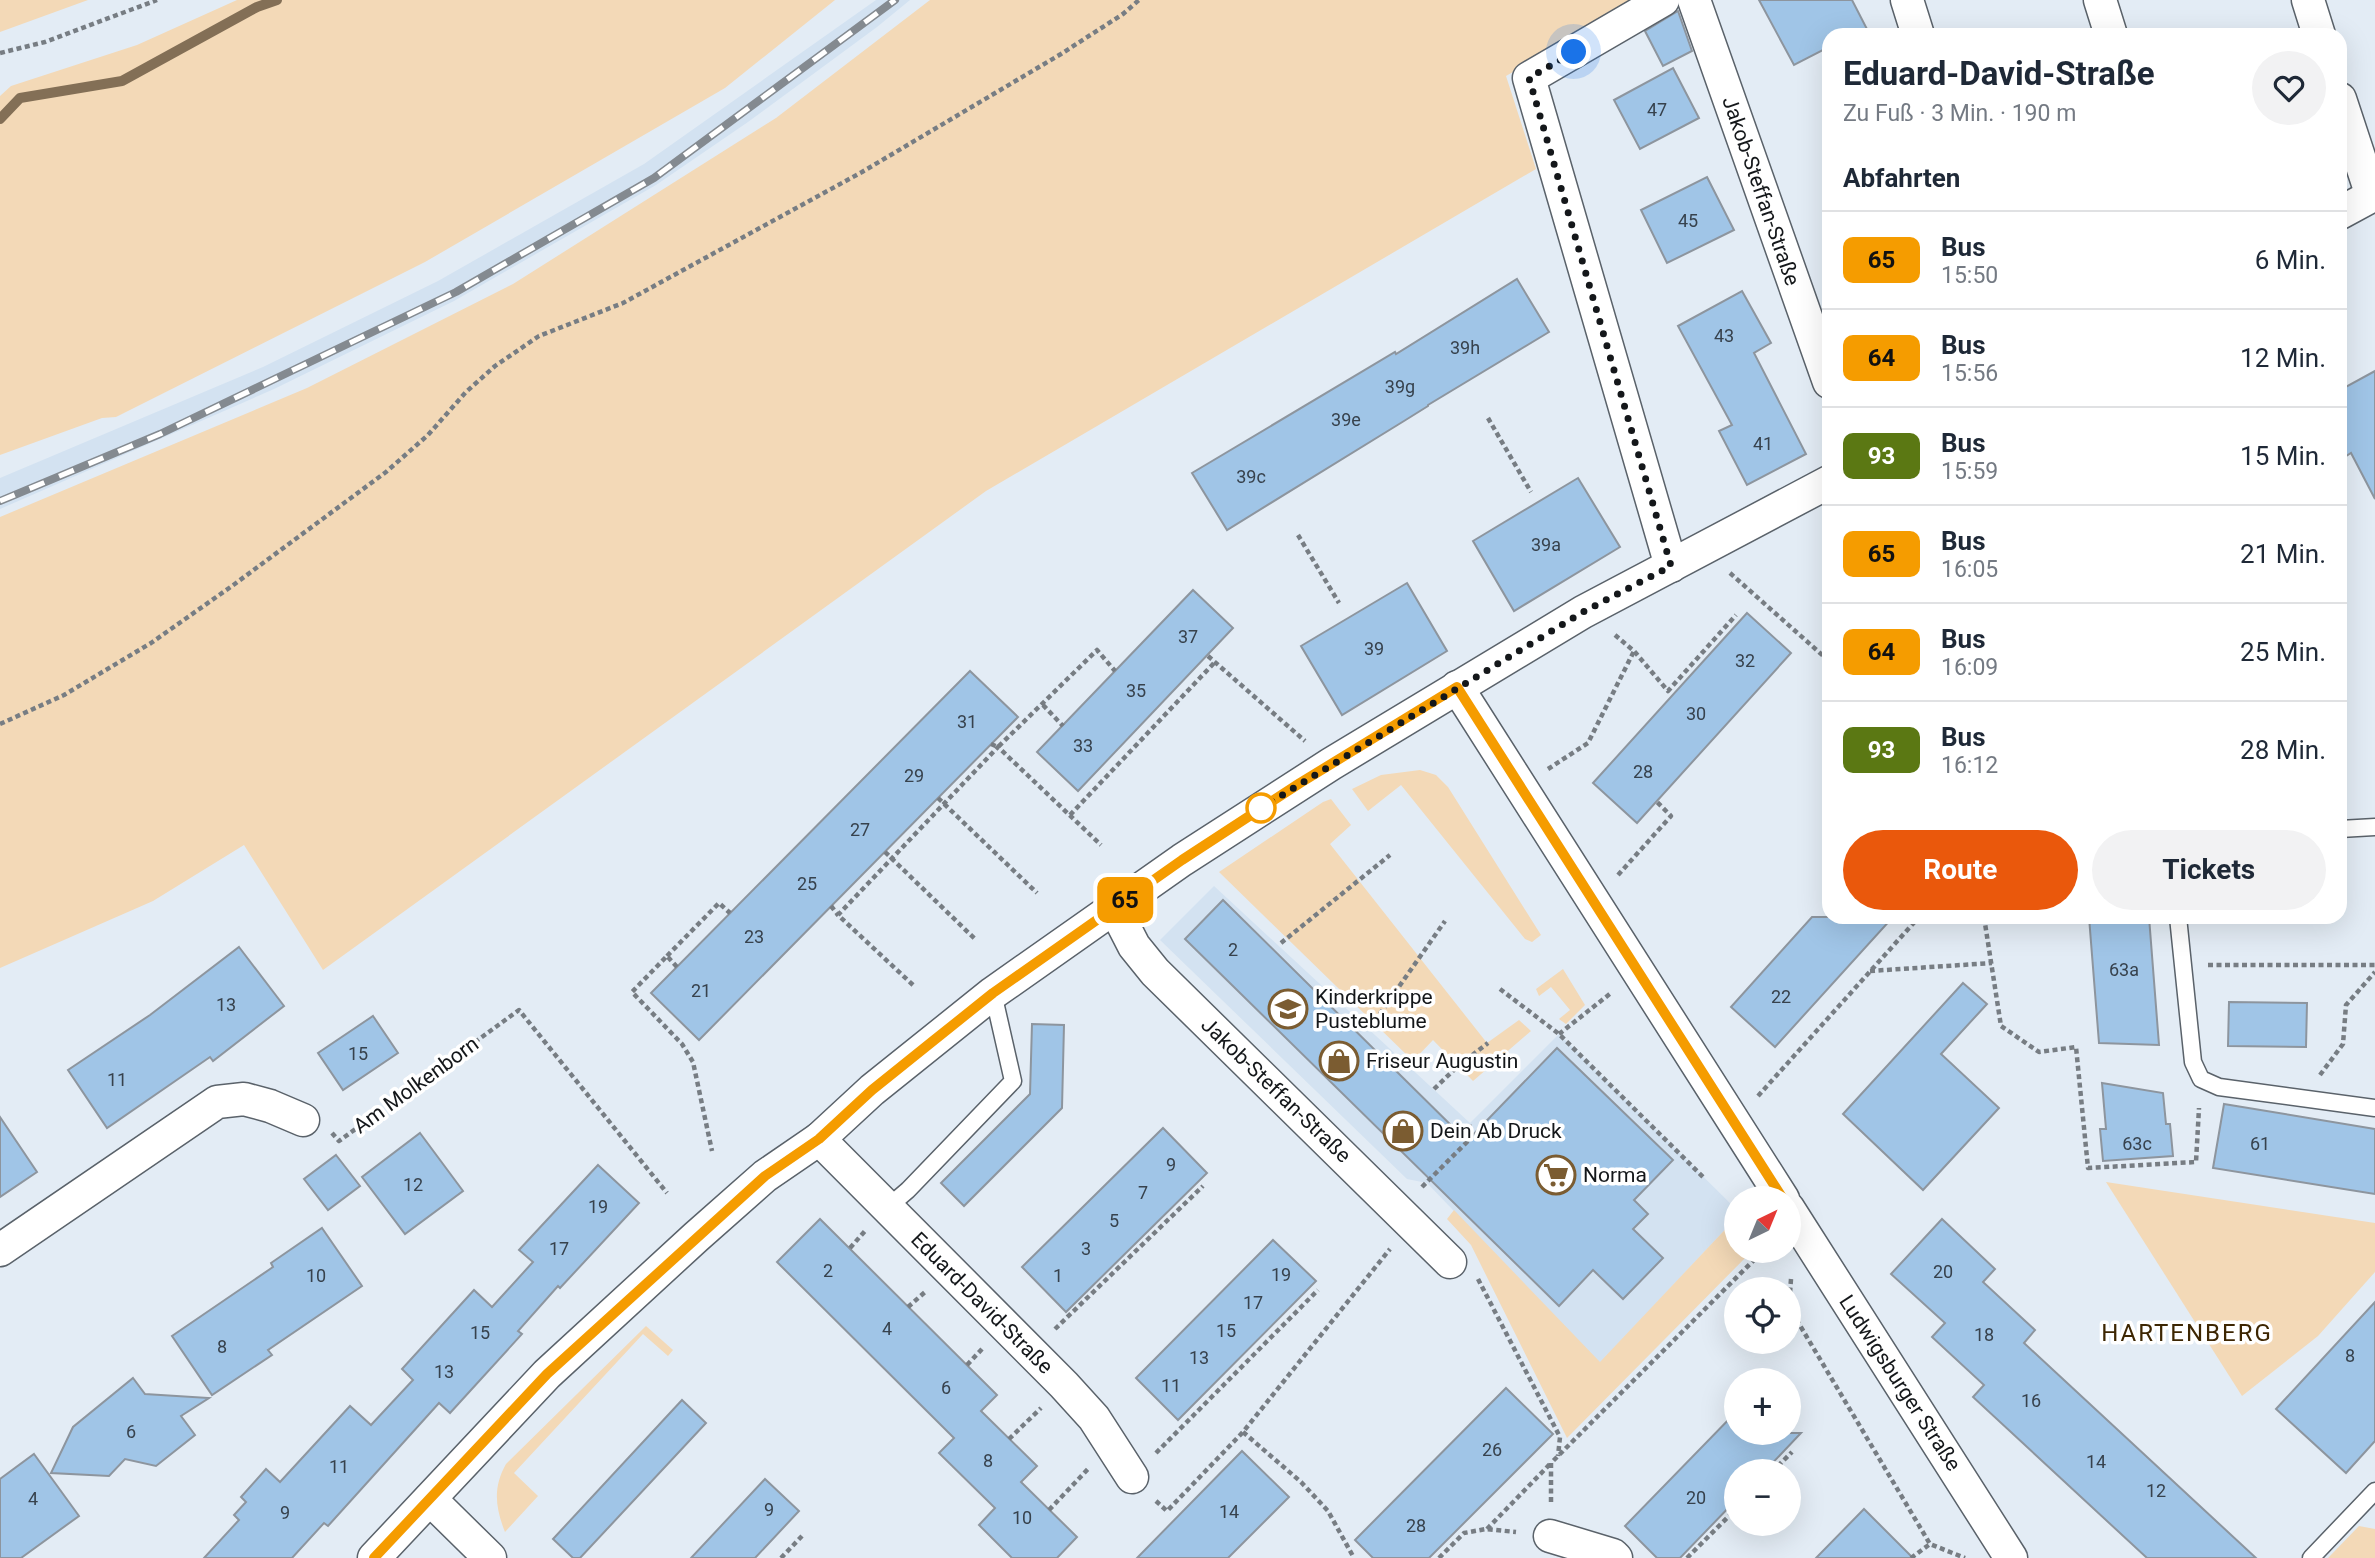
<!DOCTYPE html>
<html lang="de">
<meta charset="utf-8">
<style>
:root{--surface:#fff;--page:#f2f2f3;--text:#1f2937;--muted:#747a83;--line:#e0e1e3;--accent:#ea580c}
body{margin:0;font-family:Roboto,sans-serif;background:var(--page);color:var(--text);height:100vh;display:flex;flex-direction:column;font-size:26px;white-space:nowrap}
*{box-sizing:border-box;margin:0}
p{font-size:23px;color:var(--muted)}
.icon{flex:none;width:38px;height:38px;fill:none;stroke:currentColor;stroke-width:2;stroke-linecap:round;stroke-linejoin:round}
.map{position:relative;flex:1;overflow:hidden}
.drawer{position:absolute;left:1822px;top:28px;width:525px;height:896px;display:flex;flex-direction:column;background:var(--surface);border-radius:21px;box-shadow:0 7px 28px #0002}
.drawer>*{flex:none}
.badge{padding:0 14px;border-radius:10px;font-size:24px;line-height:46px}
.needle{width:46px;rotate:43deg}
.tools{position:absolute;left:1724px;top:1186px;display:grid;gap:14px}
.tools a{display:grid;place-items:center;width:77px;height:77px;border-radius:50%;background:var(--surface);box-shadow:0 7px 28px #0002;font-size:35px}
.you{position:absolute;width:35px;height:35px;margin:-18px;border:5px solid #fff;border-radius:50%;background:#1a73e8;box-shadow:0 0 0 10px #1a73e833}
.map>.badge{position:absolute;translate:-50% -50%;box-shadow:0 0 0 4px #fff}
h2{padding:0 21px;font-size:26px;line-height:63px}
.round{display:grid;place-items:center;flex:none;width:74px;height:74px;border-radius:37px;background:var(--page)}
.head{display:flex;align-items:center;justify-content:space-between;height:119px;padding:0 21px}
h1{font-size:33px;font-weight:700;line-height:52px}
.button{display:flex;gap:14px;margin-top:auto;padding:14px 21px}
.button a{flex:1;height:80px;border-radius:42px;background:var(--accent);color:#fff;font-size:28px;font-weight:700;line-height:80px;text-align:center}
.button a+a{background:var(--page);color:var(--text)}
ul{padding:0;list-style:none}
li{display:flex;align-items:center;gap:21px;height:98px;padding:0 21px;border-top:2px solid var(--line)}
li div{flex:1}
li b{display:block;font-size:26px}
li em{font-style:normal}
li .badge{min-width:77px;font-weight:700;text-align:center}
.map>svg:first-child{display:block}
.built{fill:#d3e2f1}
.green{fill:#f3d9b7}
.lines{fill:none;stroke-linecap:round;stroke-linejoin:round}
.stream{stroke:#836f56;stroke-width:10}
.building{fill:#a0c5e7;stroke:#8d959e;stroke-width:2}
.service-casing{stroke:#5a626a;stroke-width:19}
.minor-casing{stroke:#5a626a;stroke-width:35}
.path{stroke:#777d83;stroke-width:4.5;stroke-dasharray:5 3.5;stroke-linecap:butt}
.service{stroke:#fff;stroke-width:16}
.minor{stroke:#fff;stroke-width:32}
.rail-casing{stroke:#848a90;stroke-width:8}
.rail{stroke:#fff;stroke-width:5;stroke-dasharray:16;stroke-linecap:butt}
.line-casing{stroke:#fff;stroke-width:16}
.line{stroke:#f59c00;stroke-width:10}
.walk{stroke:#14171a;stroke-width:7;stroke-dasharray:0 12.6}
.stop-dot{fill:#fff;stroke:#f59c00;stroke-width:3.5}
.labels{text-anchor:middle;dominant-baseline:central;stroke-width:7;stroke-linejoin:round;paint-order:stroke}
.number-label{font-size:18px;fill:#37424d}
.street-label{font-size:21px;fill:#14171a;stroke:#fff}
.poi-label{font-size:21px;fill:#14171a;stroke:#fff;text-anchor:start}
.quarter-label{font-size:24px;letter-spacing:2px;fill:#3d2602;stroke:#fff}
</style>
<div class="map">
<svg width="2375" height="1558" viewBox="0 0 2375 1558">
<rect width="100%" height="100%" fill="#e3ecf5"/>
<g class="built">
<path d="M 876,0 L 910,0 L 877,27 L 748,122 L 656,185 L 454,301 L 274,389 L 0,509 L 0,478 L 263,367 L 438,281 L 644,164 Z"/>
<path d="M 1214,886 L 1470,1123 L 1559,1034 L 1736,1209 L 1736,1218 L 1600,1363 L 1427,1183 L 1407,1179 L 1160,940 Z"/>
</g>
<g class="green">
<path d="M 0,0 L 88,0 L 0,32 Z"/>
<path d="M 237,0 L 835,0 L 725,88 L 425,262 L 116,417 L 102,418 L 0,455 L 0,96 L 11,86 L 137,45 Z"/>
<path d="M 930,0 L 1639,0 L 1506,76 L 1536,169 L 986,491 L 323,970 L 244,845 L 153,901 L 0,968 L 0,517 L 307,388 L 513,284 L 776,118 Z"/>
<path d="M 1420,770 L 1436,775 L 1448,787 L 1541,935 L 1532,942 L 1525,939 L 1401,785 L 1368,811 L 1352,789 L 1381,775 Z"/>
<path d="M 1331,799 L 1351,825 L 1330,844 L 1487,1043 L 1519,1020 L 1531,1031 L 1473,1081 L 1433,1040 L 1413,1061 L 1219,872 L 1323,802 Z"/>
<path d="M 1563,969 L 1585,1005 L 1566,1024 L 1559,1019 L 1570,1010 L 1551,987 L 1539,996 L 1536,989 Z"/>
<path d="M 2106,1182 L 2375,1223 L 2375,1272 L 2318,1336 L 2242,1396 Z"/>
<path d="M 1454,1210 L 1600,1362 L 1736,1218 L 1736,1251 L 1752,1251 L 1567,1438 L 1471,1245 L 1447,1219 Z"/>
<path d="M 646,1326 L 673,1350 L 668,1356 L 643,1334 L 514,1473 L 538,1496 L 505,1532 C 495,1507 493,1487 506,1464 Z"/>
<path d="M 2359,1526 L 2375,1529 L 2375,1558 L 2328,1558 Z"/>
</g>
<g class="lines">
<path class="stream" d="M 0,119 L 20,98 L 122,81 L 257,7 L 277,0"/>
</g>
<g class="building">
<path d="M 1759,0 L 1852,0 L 1870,35 L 1829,35 L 1829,47 L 1794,65 Z"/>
<path d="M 1678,11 L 1692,51 L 1663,66 L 1645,31 Z"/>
<path d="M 1673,68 L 1699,118 L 1640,149 L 1614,100 Z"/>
<path d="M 1707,177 L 1734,230 L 1667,263 L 1641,210 Z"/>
<path d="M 1517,279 L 1549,332 L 1428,405 L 1428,406 L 1404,421 L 1227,530 L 1192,473 L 1395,352 L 1396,354 Z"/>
<path d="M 1742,291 L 1771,343 L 1754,353 L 1806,454 L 1747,485 L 1719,431 L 1732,425 L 1678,326 Z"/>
<path d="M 2375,371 L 2375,499 L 2351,453 L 2340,460 L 2340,390 Z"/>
<path d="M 1578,478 L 1620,547 L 1514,611 L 1473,541 Z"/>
<path d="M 1407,583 L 1447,651 L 1342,715 L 1301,646 Z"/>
<path d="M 1193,590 L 1233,628 L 1078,791 L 1037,752 Z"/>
<path d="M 1747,613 L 1791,653 L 1637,823 L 1593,783 Z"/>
<path d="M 970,671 L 1018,717 L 699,1040 L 651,993 Z"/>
<path d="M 1223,900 L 1467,1141 L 1557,1048 L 1673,1160 L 1634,1200 L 1648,1214 L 1633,1229 L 1663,1258 L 1623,1299 L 1593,1270 L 1559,1306 L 1185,939 Z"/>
<path d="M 1812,917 L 1893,917 L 1775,1047 L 1731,1007 Z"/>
<path d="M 2089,917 L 2149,917 L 2159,1045 L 2099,1043 Z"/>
<path d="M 239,947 L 284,1006 L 213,1061 L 210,1057 L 107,1128 L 68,1070 L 150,1015 Z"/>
<path d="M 1963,983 L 1987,1004 L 1941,1054 L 1999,1108 L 1923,1190 L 1843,1114 Z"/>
<path d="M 2229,1002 L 2307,1003 L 2306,1047 L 2228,1046 Z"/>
<path d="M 373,1016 L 398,1053 L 343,1090 L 318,1053 Z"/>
<path d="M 1032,1024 L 1064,1025 L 1062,1108 L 964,1206 L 941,1183 L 1030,1094 Z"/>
<path d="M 2102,1083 L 2163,1093 L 2166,1124 L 2170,1124 L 2173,1156 L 2103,1161 L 2100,1129 L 2106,1129 Z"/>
<path d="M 2224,1104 L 2375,1129 L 2375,1194 L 2213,1168 Z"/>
<path d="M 0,1117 L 37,1172 L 0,1197 Z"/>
<path d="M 1163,1128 L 1207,1173 L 1066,1312 L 1022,1267 Z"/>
<path d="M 420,1133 L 463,1191 L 405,1234 L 362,1177 Z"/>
<path d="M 336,1155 L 360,1186 L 328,1210 L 304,1179 Z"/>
<path d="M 598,1165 L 639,1203 L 560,1288 L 558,1286 L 518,1331 L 522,1334 L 450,1413 L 439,1403 L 328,1526 L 324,1523 L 292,1558 L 204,1558 L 239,1520 L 234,1515 L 246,1502 L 241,1497 L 266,1469 L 280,1482 L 350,1406 L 371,1425 L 413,1380 L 402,1369 L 474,1290 L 492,1307 L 533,1262 L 519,1250 Z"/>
<path d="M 820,1219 L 997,1395 L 981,1411 L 1037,1466 L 1021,1482 L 1077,1537 L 1057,1558 L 1012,1558 L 979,1525 L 995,1508 L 939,1453 L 954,1438 L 777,1262 Z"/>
<path d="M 1942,1219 L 1995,1269 L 1983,1282 L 2035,1330 L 2024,1343 L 2256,1558 L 2147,1558 L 1973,1397 L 1984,1385 L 1932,1337 L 1945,1323 L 1891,1274 Z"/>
<path d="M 322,1228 L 362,1286 L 268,1350 L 272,1355 L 212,1395 L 172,1336 L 273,1267 L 271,1263 Z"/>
<path d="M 1273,1240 L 1316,1281 L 1178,1420 L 1136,1378 Z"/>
<path d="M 2375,1302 L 2375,1441 L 2346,1473 L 2276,1409 Z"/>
<path d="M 133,1378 L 145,1394 L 209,1398 L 181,1416 L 195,1435 L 156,1466 L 125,1459 L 109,1476 L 51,1473 L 73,1427 Z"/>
<path d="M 1506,1388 L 1553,1434 L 1429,1558 L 1373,1558 L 1355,1540 Z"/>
<path d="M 682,1400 L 706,1423 L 580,1558 L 573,1558 L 553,1539 Z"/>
<path d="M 1736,1412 L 1736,1433 L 1801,1433 L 1764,1472 L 1736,1472 L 1736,1500 L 1680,1558 L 1657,1558 L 1625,1526 Z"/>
<path d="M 1242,1451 L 1289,1497 L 1228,1558 L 1137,1558 Z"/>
<path d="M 34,1454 L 79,1516 L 21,1558 L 0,1558 L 0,1479 Z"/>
<path d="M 765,1479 L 799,1511 L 755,1558 L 691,1558 Z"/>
<path d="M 1864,1509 L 1913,1558 L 1816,1558 Z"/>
</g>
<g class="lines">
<defs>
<g id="service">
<path d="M 2340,829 L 2375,827"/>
<path d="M 2178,917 L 2193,1062 L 2201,1079 L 2219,1087 L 2375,1108"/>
<path d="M 887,1208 L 908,1190 L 1013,1081 L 993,993"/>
<path d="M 2311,1558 L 2375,1491"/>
</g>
<g id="minor">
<path d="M 1663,0 L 1529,78 L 1671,566"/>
<path d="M 1694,0 L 1829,382"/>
<path d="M 1907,0 L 1918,35"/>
<path d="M 2100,0 L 2111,35"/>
<path d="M 2308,0 L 2319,35"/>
<path d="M 2340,99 L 2372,196"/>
<path d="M 2340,213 L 2375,194"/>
<path d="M 1457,687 L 1783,1199"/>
<path d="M 1114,907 L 1134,946 L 1155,972 L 1450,1262"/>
<path d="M 819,1139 L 1064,1385 L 1094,1418 L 1132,1477"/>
<path d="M 1788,1208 L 2011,1558"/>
<path d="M 0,1250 L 217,1102 L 244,1099 L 270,1106 L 303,1120"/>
<path d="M 430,1499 L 490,1558"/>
<path d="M 1550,1536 L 1613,1555 L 1616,1558"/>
<path d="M 374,1558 L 547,1374 L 696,1237 L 765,1176 L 819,1139 L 872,1090 L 993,993 L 1182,860 L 1331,764 L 1583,612 L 1829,482"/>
</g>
</defs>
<use href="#service" class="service-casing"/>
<use href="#minor" class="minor-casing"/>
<g class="path">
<path d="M 0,53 L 45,42 L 157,0"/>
<path d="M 1488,418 L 1531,492"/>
<path d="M 1298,535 L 1339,603"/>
<path d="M 1730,573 L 1829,661"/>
<path d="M 1615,635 L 1634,651 L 1668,691 L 1736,615"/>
<path d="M 1208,656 L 1305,741"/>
<path d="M 1043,705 L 1063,726"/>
<path d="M 0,724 L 64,695 L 151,643 L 232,586 L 386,472 L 428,435 L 466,392 L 495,366 L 539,336 L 623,303 L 862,172 L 1061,54 L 1123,14 L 1139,0"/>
<path d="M 991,744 L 998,747 L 1097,650 L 1115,671"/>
<path d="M 1548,769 L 1588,743 L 1634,651"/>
<path d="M 938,798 L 1037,893"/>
<path d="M 1070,815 L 1215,662"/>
<path d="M 885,852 L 975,939"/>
<path d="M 1618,875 L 1671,816 L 1656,801"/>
<path d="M 831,906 L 838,915"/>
<path d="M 1984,917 L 2001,1026 L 2039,1052 L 2076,1047 L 2088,1168 L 2196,1162 L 2199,1108"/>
<path d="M 1281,943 L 1390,855"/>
<path d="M 667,956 L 719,903 L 730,913"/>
<path d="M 2208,965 L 2375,965"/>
<path d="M 677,967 L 667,956 L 632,992 L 682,1044 L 693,1062 L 712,1151"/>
<path d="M 1870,971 L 1992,963"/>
<path d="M 913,985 L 838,915 L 998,747 L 1101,845"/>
<path d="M 1500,989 L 1559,1034 L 1705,1179"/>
<path d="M 1370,1028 L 1445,921"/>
<path d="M 1559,1034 L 1611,993"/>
<path d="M 2320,1075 L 2343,1044 L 2346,1005 L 2375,972"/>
<path d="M 1434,1089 L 1458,1066 L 1488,1043"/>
<path d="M 1758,1096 L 1919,917"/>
<path d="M 332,1133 L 339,1141 L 519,1010 L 667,1193"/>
<path d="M 1422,1187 L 1467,1142 L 1470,1123"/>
<path d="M 850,1248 L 865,1231"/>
<path d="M 1478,1279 L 1560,1437 L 1558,1456"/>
<path d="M 1791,1279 L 1789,1307 L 1930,1544 L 1965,1558"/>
<path d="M 908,1307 L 925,1292"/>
<path d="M 1055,1329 L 1203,1186"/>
<path d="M 967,1365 L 982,1349"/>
<path d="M 1243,1432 L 1301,1482 L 1328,1511 L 1354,1558"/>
<path d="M 1009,1439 L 1041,1408"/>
<path d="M 1156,1453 L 1318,1290"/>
<path d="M 1772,1472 L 1792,1452"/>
<path d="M 1156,1501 L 1167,1511 L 1243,1432 L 1390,1249"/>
<path d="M 1551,1502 L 1551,1463 L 1763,1251"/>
<path d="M 1049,1510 L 1088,1469"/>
<path d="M 1487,1529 L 1551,1463"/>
<path d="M 781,1558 L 802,1536"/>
<path d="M 1439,1558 L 1464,1533 L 1486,1529 L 1516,1532"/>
<path d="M 1687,1558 L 1736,1509"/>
<path d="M 1911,1558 L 1930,1544"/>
</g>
<use href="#service" class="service"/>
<use href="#minor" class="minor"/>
<defs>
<path id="rail" d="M 0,501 L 160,434 L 456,292 L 654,178 L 895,0"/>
</defs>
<use href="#rail" class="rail-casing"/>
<use href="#rail" class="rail"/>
</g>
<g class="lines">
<defs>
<path id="line" d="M 374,1558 L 547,1374 L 765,1176 L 819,1139 L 872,1090 L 933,1041 L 993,993 L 1182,860 L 1300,783 L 1457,687 L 1783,1199"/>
</defs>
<use href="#line" class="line-casing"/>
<use href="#line" class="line"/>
<path class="walk" d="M 1261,808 L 1583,612 L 1671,566 L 1529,78 L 1574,52"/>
</g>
<defs>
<symbol id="school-ring" viewBox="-11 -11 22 22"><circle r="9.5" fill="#fff" stroke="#7b5c31" stroke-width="1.5"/><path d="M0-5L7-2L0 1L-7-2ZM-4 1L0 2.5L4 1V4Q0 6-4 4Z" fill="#7b5c31"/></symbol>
<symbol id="shop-ring" viewBox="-11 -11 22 22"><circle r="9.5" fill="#fff" stroke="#7b5c31" stroke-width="1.5"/><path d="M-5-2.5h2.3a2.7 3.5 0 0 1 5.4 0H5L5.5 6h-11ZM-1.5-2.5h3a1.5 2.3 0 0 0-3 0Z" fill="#7b5c31"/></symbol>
<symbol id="supermarket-ring" viewBox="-11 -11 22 22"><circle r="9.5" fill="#fff" stroke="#7b5c31" stroke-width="1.5"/><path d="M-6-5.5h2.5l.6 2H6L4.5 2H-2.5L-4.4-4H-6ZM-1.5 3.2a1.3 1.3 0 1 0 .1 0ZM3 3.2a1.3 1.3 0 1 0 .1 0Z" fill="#7b5c31"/></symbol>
</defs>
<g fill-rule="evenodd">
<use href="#school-ring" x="1266" y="987" width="44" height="44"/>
<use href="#shop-ring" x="1317" y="1039" width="44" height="44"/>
<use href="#shop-ring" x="1381" y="1109" width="44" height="44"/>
<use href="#supermarket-ring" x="1534" y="1153" width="44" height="44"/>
</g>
<circle class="stop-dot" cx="1261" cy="808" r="14"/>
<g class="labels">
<g class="number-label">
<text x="1657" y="109">47</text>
<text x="1688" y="220">45</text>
<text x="1724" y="335">43</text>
<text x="1465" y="347">39h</text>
<text x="1400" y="386">39g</text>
<text x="1346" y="419">39e</text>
<text x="1763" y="443">41</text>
<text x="1251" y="476">39c</text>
<text x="1546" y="544">39a</text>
<text x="1188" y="636">37</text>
<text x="1374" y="648">39</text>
<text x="1745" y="660">32</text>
<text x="1136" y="690">35</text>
<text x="1696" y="713">30</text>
<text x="967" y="721">31</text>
<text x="1083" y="745">33</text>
<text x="1643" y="771">28</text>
<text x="914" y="775">29</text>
<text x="860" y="829">27</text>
<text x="807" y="883">25</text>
<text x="754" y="936">23</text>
<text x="1233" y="949">2</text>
<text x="2124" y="969">63a</text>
<text x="701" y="990">21</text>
<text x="1781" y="996">22</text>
<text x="226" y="1004">13</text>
<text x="358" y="1053">15</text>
<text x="117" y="1079">11</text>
<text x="2137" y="1143">63c</text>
<text x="2260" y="1143">61</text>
<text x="1171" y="1164">9</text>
<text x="413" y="1184">12</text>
<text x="1143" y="1192">7</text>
<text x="598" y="1206">19</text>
<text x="1114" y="1220">5</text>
<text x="559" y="1248">17</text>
<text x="1086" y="1248">3</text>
<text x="828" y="1270">2</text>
<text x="1943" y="1271">20</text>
<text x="1281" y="1274">19</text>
<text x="316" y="1275">10</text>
<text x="1058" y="1275">1</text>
<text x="1253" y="1302">17</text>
<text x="887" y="1328">4</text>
<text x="1226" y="1330">15</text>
<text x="480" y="1332">15</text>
<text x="1984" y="1334">18</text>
<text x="222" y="1346">8</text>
<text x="2350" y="1355">8</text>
<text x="1199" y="1357">13</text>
<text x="444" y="1371">13</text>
<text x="1171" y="1385">11</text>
<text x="946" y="1387">6</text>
<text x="2031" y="1400">16</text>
<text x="131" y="1431">6</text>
<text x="1492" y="1449">26</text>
<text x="988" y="1460">8</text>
<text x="2096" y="1461">14</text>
<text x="339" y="1466">11</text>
<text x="2156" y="1490">12</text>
<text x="1696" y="1497">20</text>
<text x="33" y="1498">4</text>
<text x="769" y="1509">9</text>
<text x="1229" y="1511">14</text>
<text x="285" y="1512">9</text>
<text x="1022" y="1517">10</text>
<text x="1416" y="1525">28</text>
</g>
<g class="street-label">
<text transform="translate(1761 191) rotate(71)">Jakob-Steffan-Straße</text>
<text transform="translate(416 1085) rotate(-36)">Am Molkenborn</text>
<text transform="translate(1276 1090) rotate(44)">Jakob-Steffan-Straße</text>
<text transform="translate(982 1303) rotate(45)">Eduard-David-Straße</text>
<text transform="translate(1900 1383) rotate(57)">Ludwigsburger Straße</text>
</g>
<g class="poi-label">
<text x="1315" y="997">Kinderkrippe<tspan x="1315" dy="24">Pusteblume</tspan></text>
<text x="1366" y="1061">Friseur Augustin</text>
<text x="1430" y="1131">Dein Ab Druck</text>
<text x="1583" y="1175">Norma</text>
</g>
<g class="quarter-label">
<text x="2187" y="1333">HARTENBERG</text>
</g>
</g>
</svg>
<div class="tools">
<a><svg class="needle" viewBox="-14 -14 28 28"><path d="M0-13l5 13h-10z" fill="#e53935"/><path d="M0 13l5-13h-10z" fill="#747a83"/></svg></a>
<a><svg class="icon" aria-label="locate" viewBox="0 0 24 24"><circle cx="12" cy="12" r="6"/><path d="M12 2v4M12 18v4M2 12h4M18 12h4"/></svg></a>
<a>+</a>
<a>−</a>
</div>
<div class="you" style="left:1574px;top:52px"></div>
<b class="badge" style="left:1125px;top:900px;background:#f59c00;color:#111">65</b>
<section class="drawer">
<div class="head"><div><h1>Eduard-David-Straße</h1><p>Zu Fuß · 3 Min. · 190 m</p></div><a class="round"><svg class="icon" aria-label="heart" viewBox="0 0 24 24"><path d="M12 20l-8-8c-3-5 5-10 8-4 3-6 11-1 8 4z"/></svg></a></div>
<h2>Abfahrten</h2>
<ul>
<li><span class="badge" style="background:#f59c00;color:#111">65</span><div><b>Bus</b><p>15:50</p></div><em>6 Min.</em></li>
<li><span class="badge" style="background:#f59c00;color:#111">64</span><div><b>Bus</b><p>15:56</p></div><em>12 Min.</em></li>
<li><span class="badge" style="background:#5b7813;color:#fff">93</span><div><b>Bus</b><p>15:59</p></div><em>15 Min.</em></li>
<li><span class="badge" style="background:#f59c00;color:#111">65</span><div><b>Bus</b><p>16:05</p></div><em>21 Min.</em></li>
<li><span class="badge" style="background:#f59c00;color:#111">64</span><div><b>Bus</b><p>16:09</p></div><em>25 Min.</em></li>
<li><span class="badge" style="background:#5b7813;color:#fff">93</span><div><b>Bus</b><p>16:12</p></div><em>28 Min.</em></li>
</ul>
<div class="button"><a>Route</a><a>Tickets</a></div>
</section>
</div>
